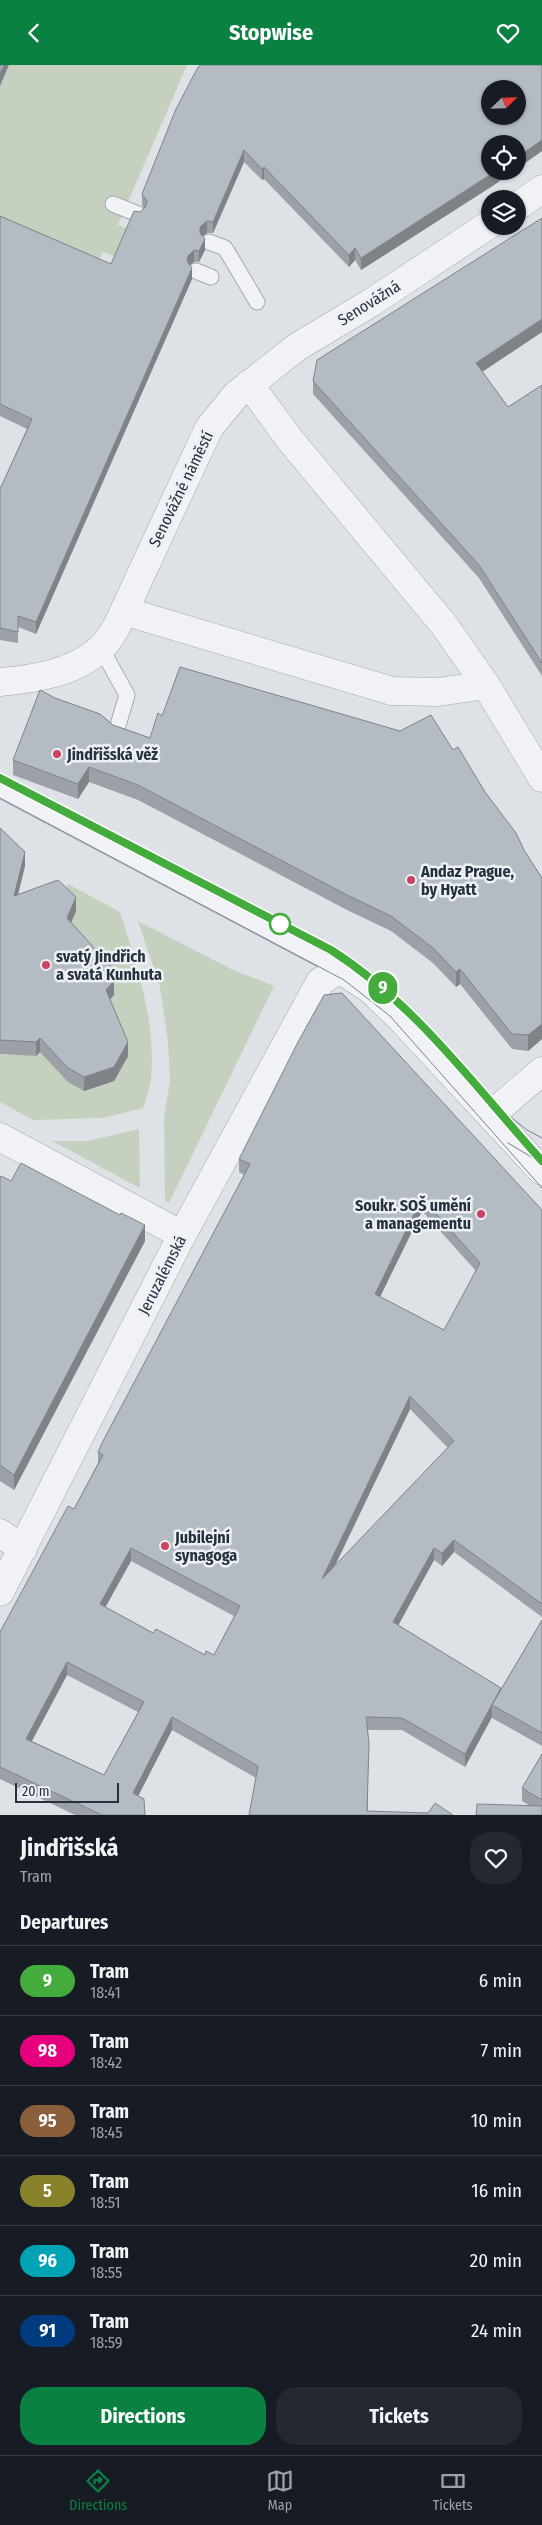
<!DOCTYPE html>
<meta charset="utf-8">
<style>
:root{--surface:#171b24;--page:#242831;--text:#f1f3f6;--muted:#9ea1a6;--line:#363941;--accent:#0b8043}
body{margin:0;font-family:"Fira Sans Condensed",sans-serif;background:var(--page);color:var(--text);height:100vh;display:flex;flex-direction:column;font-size:19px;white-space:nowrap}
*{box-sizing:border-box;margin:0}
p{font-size:16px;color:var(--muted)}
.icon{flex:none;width:28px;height:28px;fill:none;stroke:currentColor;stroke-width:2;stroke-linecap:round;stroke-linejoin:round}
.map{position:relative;height:1750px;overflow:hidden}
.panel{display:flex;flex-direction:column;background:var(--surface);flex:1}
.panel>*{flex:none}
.badge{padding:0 10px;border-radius:16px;font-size:18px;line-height:32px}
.needle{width:32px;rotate:67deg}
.buttons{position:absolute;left:481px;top:15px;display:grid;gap:10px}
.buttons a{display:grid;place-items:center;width:45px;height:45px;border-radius:50%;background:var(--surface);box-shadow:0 1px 4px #0004;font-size:25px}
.scale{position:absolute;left:15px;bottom:12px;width:104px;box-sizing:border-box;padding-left:5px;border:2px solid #27313d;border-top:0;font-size:14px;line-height:18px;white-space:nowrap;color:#27313d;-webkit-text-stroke:4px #edf1f5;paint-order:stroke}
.map>.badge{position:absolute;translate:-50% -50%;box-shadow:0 0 0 2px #fff}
h2{padding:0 20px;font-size:19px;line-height:45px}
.round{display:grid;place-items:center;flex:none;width:52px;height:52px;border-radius:20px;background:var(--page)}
.headline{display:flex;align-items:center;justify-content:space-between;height:85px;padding:0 20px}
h1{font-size:24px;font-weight:700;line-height:38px}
.action{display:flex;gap:10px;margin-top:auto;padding:10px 20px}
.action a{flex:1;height:58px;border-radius:20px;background:var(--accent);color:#fff;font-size:20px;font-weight:700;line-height:58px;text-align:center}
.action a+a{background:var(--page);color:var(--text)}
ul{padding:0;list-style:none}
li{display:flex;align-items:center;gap:15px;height:70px;padding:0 20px;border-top:1px solid var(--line)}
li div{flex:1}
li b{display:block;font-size:19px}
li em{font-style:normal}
li .badge{min-width:55px;font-weight:700;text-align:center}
header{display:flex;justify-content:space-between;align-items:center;height:65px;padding:0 20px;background:var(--accent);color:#fff;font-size:22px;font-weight:700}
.tabs{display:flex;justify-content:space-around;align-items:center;height:70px;border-top:1px solid var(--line);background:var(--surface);font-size:14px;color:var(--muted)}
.tabs a{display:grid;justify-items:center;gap:2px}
.tabs .current{color:var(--accent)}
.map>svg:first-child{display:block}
.green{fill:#c5d0bf}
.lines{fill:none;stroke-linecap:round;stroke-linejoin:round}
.service-casing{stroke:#a3a9b1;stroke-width:17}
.minor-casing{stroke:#a3a9b1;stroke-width:29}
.service{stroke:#f0f2f5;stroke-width:15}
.minor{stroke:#f0f2f5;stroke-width:28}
.tram{stroke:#788290;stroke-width:1}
.wall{fill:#9ca1a8;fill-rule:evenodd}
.shaded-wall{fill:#7f8388}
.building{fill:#b5bbc3;stroke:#7f8388;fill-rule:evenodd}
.line-casing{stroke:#fff;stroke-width:11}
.line{stroke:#43ac3c;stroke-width:8}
.poi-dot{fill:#c94562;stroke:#edf1f5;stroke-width:2}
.stop-dot{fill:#fff;stroke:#43ac3c;stroke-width:2.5}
.labels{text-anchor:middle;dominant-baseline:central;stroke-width:5;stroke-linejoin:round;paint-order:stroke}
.street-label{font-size:16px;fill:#27313d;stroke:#edf1f5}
.poi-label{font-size:16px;font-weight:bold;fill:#27313d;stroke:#edf1f5;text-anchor:start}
</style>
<header><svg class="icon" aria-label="back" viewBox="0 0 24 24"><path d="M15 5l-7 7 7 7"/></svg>Stopwise<svg class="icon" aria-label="heart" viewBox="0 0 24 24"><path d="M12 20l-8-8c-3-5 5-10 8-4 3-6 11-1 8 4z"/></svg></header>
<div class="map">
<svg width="542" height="1750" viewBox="0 0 542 1750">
<rect width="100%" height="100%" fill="#dee2e7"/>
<g class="green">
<path d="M 9,0 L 187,0 L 118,160 L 131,165 L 119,193 L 103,187 L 98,196 L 0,162 L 0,21 Z"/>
<path d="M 68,819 L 120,847 C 137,901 156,956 151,1013 C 150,1023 146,1034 143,1043 L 103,1053 L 33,1055 L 0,1037 L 0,989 L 7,990 L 110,938 L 110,923 L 115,918 L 111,913 L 86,898 L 61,832 Z"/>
<path d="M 138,856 L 231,904 L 274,921 L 169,1138 L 165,1136 L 164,1052 L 170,1016 L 168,976 L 160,922 Z"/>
<path d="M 139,1064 L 140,1123 L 52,1076 L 88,1076 Z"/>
</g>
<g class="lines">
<defs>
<g id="service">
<path d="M 113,139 L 138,149"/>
<path d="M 209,177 L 225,183 L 257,237"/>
<path d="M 196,206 L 211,212"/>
<path d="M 101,583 L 127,630 L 116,667"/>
<path d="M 0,725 L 339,904"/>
</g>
<g id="minor">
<path d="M 518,141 L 542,124"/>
<path d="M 249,319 L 291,376 L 444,560 L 486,620 L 542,713"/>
<path d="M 124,546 L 392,626 L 438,627 L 486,620"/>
<path d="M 0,617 C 34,614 76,608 102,582 C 112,572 118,559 124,546 L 209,363 L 236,330 L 297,282 L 372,237 L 490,159"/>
<path d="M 491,1050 L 542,1006"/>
<path d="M 0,1072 L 182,1170"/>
<path d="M 0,1468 L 23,1484"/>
<path d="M 0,1527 L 182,1170 L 320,917 L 339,904 L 370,924 L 401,954 L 542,1106"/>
</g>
</defs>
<use href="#service" class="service-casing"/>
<use href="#minor" class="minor-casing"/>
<use href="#service" class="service"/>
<use href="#minor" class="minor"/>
<g class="tram">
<path d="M 0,713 L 331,885 C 416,939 476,1023 542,1096"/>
<path d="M 0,733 L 344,915 L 390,951 L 542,1123"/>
<path d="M 503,1046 L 527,1065 L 542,1073"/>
<path d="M 508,1078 L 538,1096"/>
</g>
</g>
<g class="wall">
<path d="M 542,0 L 542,86 L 494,120 L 361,205 L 355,195 L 349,202 L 264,114 L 262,115 L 244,97 L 213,168 L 207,168 L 203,171 L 205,185 L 199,197 L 194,197 L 190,200 L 192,214 L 36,569 L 18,562 L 18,578 L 0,575 L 0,424 L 27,364 L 0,351 L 0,151 L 111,199 L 140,147 L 144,143 L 142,140 L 142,129 L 176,44 Z"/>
<path d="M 542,267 L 482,307 L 508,342 L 542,320 L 542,611 L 479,513 L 313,329 L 313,316 Z"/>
<path d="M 55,633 L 113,660 L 150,673 L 162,651 L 453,685 L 485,727 L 542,813 L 542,974 L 528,986 L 512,984 L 460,919 L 456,922 L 433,898 L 391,866 L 347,845 L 138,735 L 89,717 L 78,734 L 13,710 L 13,695 Z"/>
<path d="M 0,763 L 25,801 L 18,830 L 76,846 L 71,857 L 114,905 L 114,930 L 110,934 L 128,991 L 114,1016 L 84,1026 L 68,1017 L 40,987 L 36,991 L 0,989 Z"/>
<path d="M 239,1094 L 542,1145 L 542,1552 L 454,1487 L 442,1501 L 434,1495 L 398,1560 L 501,1624 L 542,1555 L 542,1681 L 492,1653 L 492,1652 L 465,1702 L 402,1665 L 367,1665 L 368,1746 L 453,1750 L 249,1750 L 256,1713 L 172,1665 L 138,1731 L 145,1750 L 75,1750 L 0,1714 L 0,1567 L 74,1444 L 98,1398 L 98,1387 L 244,1110 L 239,1107 ZM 422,1146 L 476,1206 L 444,1265 L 380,1232 ZM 410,1344 L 448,1383 L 335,1501 ZM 131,1496 L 234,1551 L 214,1590 L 205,1590 L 153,1568 L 105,1542 ZM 67,1610 L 138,1647 L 104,1710 L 32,1676 Z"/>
<path d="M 0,1113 L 11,1116 L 145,1176 L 14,1425 L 0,1416 Z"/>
<path d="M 542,1689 L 542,1750 L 530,1741 L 522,1736 L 522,1723 Z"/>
</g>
<g class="shaded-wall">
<path d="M 4,0 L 9,0 L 0,21 L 0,9 Z"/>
<path d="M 542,75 L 542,86 L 518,103 L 518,92 Z"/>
<path d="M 244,85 L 244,97 L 213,168 L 213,157 Z"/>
<path d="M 264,102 L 264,114 L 262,115 L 262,104 Z"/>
<path d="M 496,106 L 513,106 L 494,120 L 361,205 L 361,193 Z"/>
<path d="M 207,156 L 207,168 L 200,173 L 200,179 L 200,162 Z"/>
<path d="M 205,174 L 205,185 L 199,197 L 199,186 Z"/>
<path d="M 355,183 L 355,195 L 349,202 L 349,190 Z"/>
<path d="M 194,185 L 194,197 L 188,202 L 187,196 L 188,191 Z"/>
<path d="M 192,203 L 192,214 L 36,569 L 36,557 Z"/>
<path d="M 542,254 L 542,267 L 476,311 L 476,298 Z"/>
<path d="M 89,702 L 89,717 L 78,734 L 78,719 Z"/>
<path d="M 25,787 L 25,801 L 14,845 L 14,831 Z"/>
<path d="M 76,832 L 76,846 L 67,867 L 67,853 Z"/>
<path d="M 460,904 L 460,919 L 456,922 L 456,907 Z"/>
<path d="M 114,905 L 114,930 L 106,939 L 106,925 L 110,909 Z"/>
<path d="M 542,959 L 542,974 L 528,986 L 528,970 Z"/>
<path d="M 40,973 L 40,987 L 36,991 L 36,977 Z"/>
<path d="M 128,977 L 128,991 L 114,1016 L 84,1026 L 84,1012 Z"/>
<path d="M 422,1133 L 422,1146 L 375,1242 L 375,1229 Z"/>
<path d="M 145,1160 L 145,1176 L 14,1425 L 14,1410 Z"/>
<path d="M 410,1331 L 410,1344 L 322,1527 L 322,1514 Z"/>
<path d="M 454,1475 L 454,1487 L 442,1501 L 442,1488 Z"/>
<path d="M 131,1483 L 131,1496 L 100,1552 L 100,1539 Z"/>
<path d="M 434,1483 L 434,1495 L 393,1570 L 393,1557 Z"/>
<path d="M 67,1597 L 67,1610 L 26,1687 L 26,1674 Z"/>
<path d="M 501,1623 L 501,1636 L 492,1640 L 492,1652 L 465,1702 L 465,1689 Z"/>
<path d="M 172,1652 L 172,1665 L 133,1741 L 133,1728 Z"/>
</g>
<g class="building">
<path d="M 0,0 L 4,0 L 0,9 Z"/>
<path d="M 200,0 L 542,0 L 542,75 L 518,92 L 518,79 L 490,79 L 490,106 L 496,106 L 361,193 L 355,183 L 349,190 L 264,102 L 262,104 L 244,85 L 213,157 L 207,156 L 200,162 L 200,168 L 205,174 L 199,186 L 194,185 L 188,191 L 187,196 L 192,203 L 36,557 L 18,551 L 18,567 L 0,563 L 0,424 L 32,354 L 0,339 L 0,151 L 111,199 L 134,146 L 140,147 L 146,141 L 147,136 L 142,129 L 176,44 L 197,4 ZM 490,24 L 518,24 L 518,51 L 490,51 Z"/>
<path d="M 542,153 L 542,254 L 476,298 L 508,342 L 542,320 L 542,598 L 479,500 L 313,316 L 317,295 Z"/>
<path d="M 180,602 L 400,666 L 431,650 L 453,685 L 458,682 L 485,727 L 516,768 L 524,785 L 542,813 L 542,959 L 528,970 L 512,969 L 460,904 L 456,907 L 433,883 L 391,851 L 347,830 L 138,720 L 89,702 L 78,719 L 13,695 L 40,625 L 55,633 L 100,649 L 113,660 L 150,673 L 158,648 L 162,651 Z"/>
<path d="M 0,763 L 25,787 L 14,831 L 58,815 L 76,832 L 67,853 L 114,905 L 110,909 L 114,916 L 106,925 L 128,977 L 114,1002 L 84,1012 L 68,1003 L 40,973 L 36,977 L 0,975 Z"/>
<path d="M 342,928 L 542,1145 L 542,1539 L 454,1475 L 442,1488 L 434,1483 L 393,1557 L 501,1623 L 465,1689 L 402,1653 L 366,1652 L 369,1678 L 367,1746 L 428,1748 L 435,1738 L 453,1750 L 249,1750 L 258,1701 L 172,1652 L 133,1728 L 144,1734 L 145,1750 L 102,1750 L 0,1702 L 0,1567 L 68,1441 L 74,1444 L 103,1390 L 98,1387 L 103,1376 L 250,1099 L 239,1094 L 298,977 L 324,930 ZM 422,1133 L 480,1198 L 444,1265 L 375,1229 ZM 410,1331 L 454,1376 L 322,1514 ZM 131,1483 L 240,1541 L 214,1590 L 206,1586 L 205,1590 L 156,1564 L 153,1568 L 100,1539 ZM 67,1597 L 144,1637 L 104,1710 L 26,1674 Z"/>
<path d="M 21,1098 L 120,1150 L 121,1148 L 145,1160 L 14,1410 L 0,1400 L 0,1113 L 1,1111 L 11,1116 Z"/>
<path d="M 542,1555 L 542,1668 L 492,1640 Z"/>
<path d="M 542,1689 L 542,1735 L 522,1723 Z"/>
<path d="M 477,1739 L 542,1741 L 542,1750 L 476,1750 Z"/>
</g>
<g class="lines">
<defs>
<path id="line" d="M 0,713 L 331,885 C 416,939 476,1023 542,1096"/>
</defs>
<use href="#line" class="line-casing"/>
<use href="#line" class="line"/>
</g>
<g class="poi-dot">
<circle cx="57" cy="689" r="5"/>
<circle cx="411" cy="815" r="5"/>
<circle cx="46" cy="900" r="5"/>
<circle cx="481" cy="1149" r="5"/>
<circle cx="165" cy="1481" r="5"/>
</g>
<circle class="stop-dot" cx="280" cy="859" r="10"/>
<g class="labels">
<g class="street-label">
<text transform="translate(369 238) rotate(-32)">Senovážná</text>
<text transform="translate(181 424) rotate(-64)">Senovážné náměstí</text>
<text transform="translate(162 1210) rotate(-63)">Jeruzalémská</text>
</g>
<g class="poi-label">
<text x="67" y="689">Jindřišská věž</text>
<text x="421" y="806">Andaz Prague,<tspan x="421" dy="18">by Hyatt</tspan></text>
<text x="56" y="891">svatý Jindřich<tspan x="56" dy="18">a svatá Kunhuta</tspan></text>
<text x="471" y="1140" text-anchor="end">Soukr. SOŠ umění<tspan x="471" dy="18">a managementu</tspan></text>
<text x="175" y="1472">Jubilejní<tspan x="175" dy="18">synagoga</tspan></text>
</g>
</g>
</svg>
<div class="buttons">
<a><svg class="needle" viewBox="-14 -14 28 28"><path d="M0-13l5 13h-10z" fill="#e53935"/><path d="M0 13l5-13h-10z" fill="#9ea1a6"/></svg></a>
<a><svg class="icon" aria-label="locate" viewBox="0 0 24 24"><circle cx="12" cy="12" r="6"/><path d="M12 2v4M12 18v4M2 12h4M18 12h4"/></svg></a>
<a><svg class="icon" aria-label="layers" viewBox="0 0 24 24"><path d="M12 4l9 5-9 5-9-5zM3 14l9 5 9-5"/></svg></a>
</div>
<div class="scale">20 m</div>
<b class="badge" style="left:383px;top:923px;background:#43ac3c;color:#fff">9</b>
</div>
<section class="panel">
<div class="headline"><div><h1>Jindřišská</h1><p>Tram</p></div><a class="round"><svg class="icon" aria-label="heart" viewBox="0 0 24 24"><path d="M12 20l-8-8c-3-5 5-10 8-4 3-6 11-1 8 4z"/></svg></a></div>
<h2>Departures</h2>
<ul>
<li><span class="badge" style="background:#43ac3c;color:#fff">9</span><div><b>Tram</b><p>18:41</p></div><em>6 min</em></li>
<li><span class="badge" style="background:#e6007e;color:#fff">98</span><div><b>Tram</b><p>18:42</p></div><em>7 min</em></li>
<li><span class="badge" style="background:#8b5e3c;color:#fff">95</span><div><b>Tram</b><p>18:45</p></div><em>10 min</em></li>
<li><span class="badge" style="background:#88822a;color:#fff">5</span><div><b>Tram</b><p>18:51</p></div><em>16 min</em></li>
<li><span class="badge" style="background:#00a3b4;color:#fff">96</span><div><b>Tram</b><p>18:55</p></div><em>20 min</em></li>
<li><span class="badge" style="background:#003b80;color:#fff">91</span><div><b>Tram</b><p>18:59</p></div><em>24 min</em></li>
</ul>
<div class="action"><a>Directions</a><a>Tickets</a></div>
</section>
<nav class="tabs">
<a class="current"><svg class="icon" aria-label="directions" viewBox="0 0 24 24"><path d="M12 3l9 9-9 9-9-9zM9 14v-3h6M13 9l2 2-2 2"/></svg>Directions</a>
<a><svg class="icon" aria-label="map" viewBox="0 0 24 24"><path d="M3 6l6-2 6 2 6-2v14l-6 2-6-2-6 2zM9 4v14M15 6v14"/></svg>Map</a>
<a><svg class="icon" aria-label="tickets" viewBox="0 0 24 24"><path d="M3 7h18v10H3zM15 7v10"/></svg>Tickets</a>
</nav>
